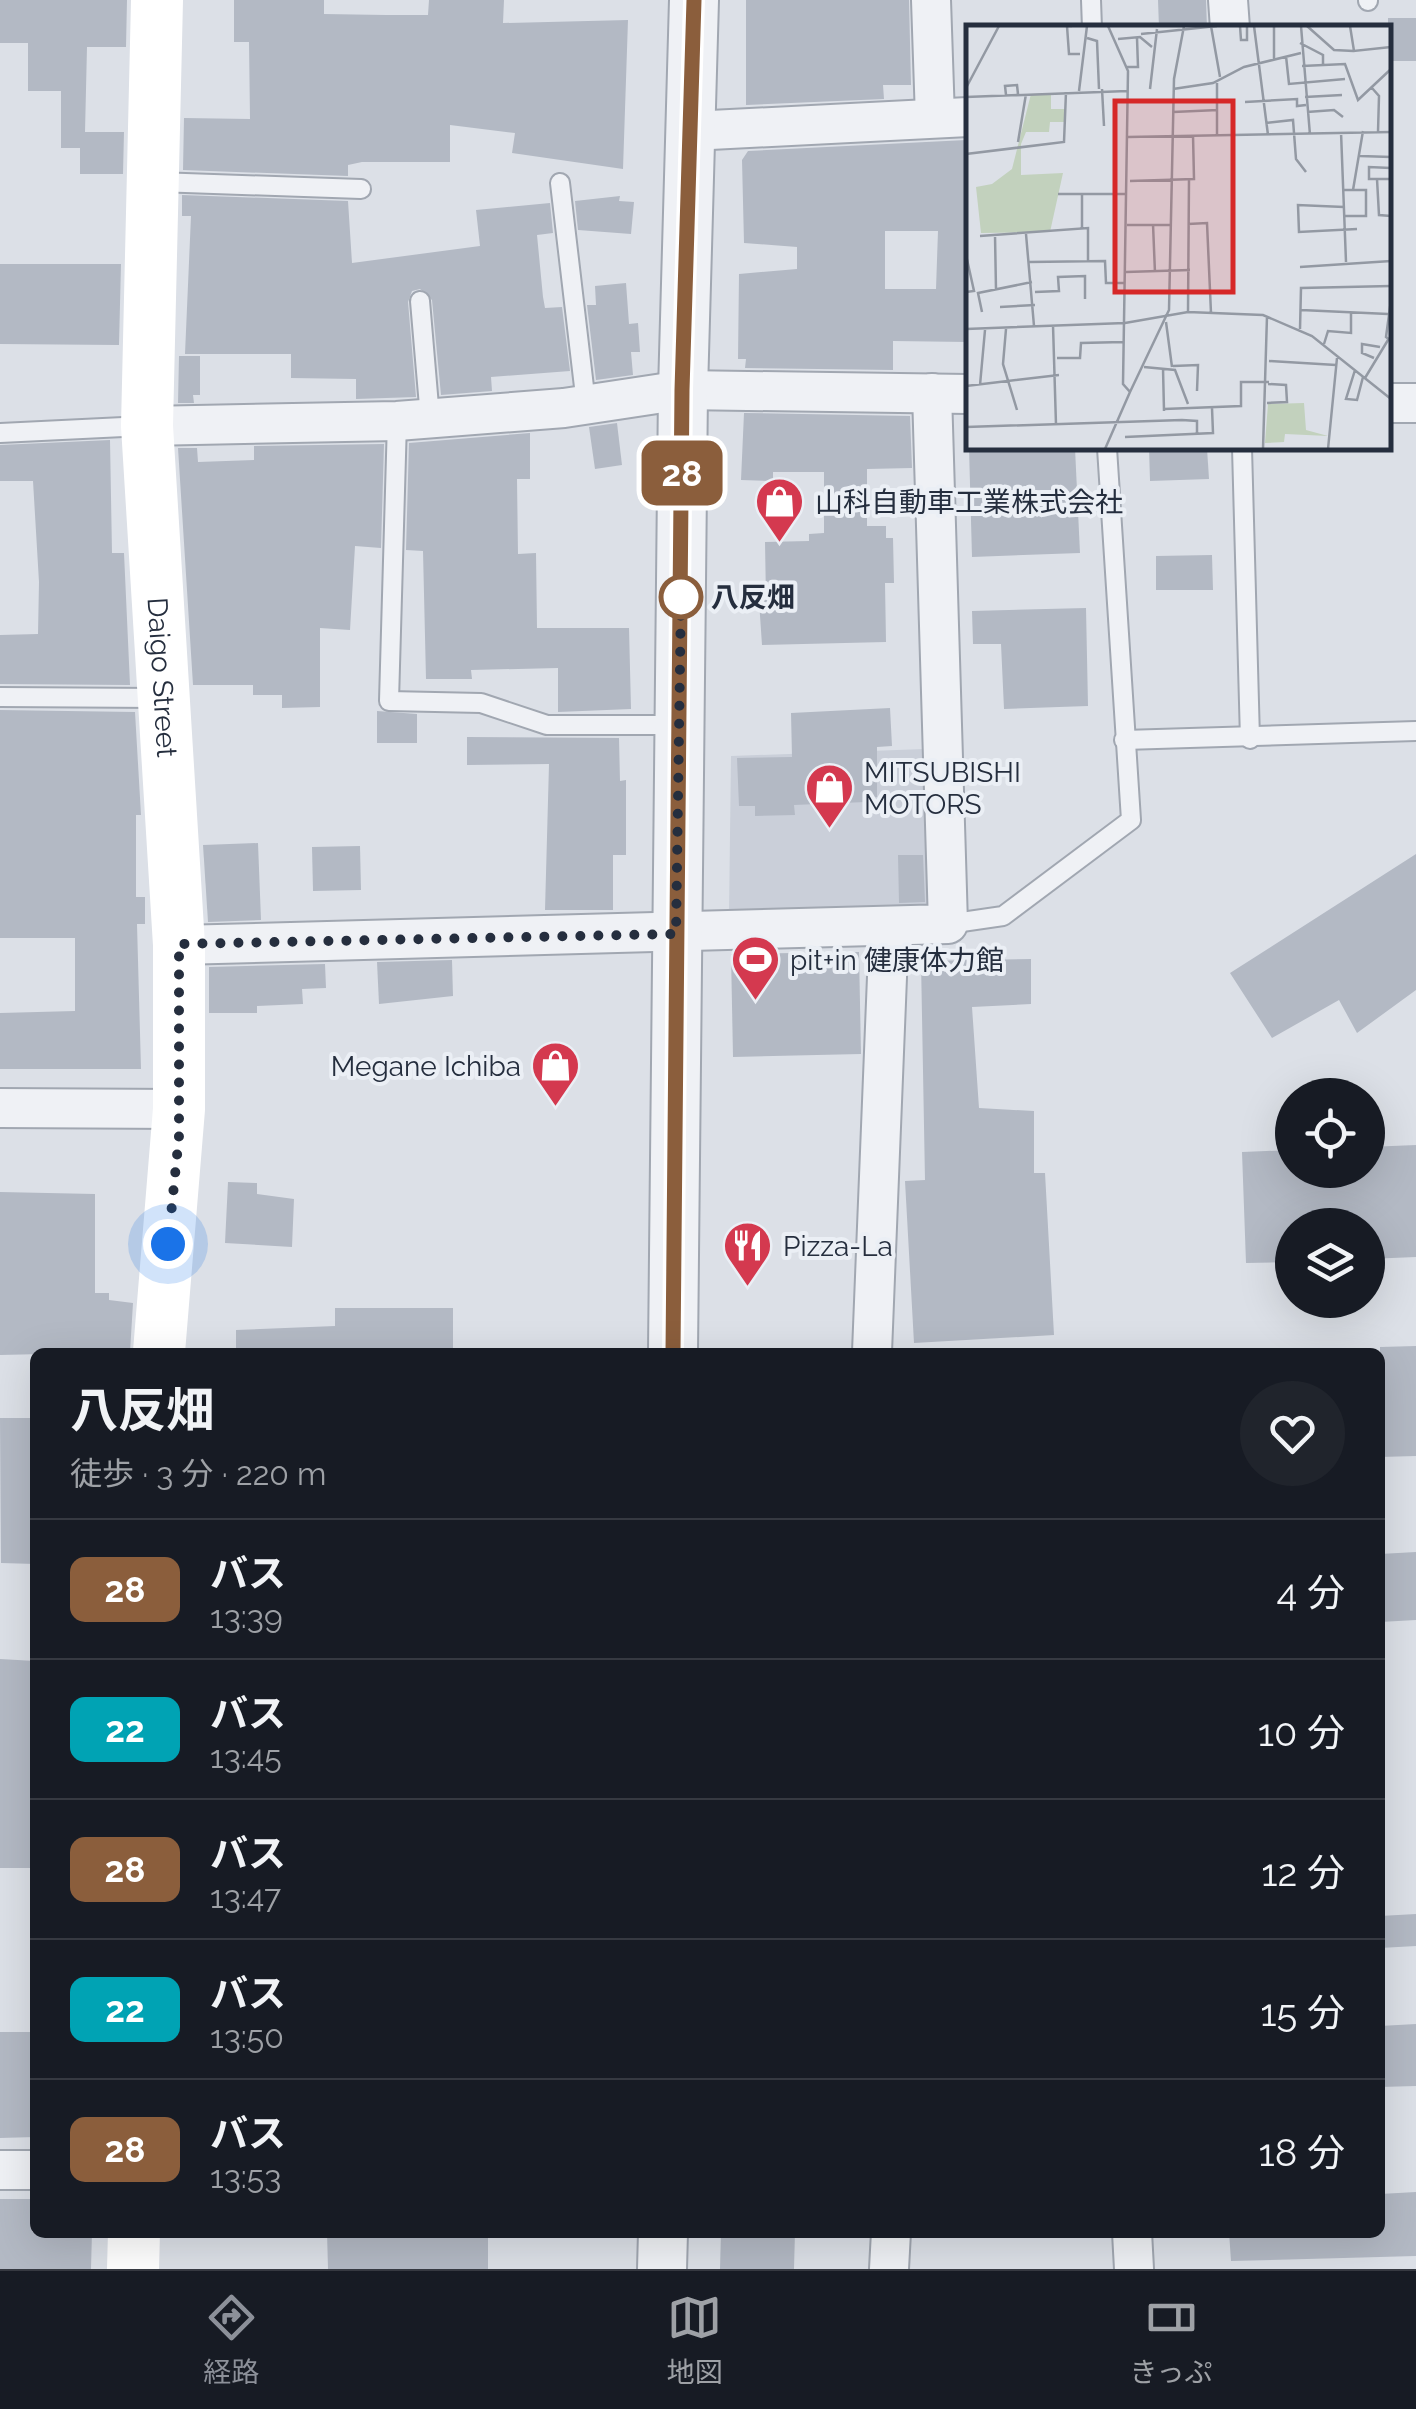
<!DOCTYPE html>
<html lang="ja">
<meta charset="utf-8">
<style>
:root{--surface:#171b24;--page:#20242c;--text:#f1f3f6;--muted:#9ea1a6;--line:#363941;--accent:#8c9099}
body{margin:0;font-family:Raleway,"Noto Sans JP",sans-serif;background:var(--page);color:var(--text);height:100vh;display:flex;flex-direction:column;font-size:38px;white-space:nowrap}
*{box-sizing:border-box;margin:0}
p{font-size:32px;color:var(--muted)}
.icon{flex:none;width:55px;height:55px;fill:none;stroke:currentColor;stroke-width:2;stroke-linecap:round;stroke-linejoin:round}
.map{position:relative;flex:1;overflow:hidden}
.drawer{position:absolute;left:30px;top:1348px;width:1355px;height:890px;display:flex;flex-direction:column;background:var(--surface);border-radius:15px;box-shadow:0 10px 40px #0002}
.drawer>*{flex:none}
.badge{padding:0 20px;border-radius:15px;font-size:35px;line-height:65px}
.controls{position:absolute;left:1275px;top:1078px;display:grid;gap:20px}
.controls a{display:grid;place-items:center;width:110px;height:110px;border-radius:50%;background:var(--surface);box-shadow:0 10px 40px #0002;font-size:50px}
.you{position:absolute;width:50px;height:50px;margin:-25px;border:8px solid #fff;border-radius:50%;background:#1a73e8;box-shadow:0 0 0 15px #1a73e833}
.map>.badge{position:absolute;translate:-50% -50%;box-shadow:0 0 0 5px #fff}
.round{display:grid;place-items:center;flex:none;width:105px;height:105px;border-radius:52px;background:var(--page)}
.head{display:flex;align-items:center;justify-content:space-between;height:170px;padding:0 40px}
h1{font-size:48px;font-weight:700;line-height:75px}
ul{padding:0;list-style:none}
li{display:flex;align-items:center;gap:30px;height:140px;padding:0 40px;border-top:2px solid var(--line)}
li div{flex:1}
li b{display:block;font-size:38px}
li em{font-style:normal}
li .badge{min-width:110px;font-weight:700;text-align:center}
.tabs{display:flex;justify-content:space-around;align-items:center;height:140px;border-top:2px solid var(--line);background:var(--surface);font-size:28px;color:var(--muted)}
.tabs a{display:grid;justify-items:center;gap:5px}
.tabs .current{color:var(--accent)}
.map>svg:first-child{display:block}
.built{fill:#cacfd9}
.building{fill:#b3b9c4;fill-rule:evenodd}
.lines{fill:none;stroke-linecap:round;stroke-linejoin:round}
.service-casing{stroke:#a1a7b1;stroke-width:22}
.minor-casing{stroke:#a1a7b1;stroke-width:42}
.tertiary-casing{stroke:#a1a7b1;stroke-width:52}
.service{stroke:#eff1f5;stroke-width:18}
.minor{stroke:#eff1f5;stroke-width:38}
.tertiary{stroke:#eff1f5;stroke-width:48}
.secondary{stroke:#fff;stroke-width:52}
.line-casing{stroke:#fff;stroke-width:22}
.line{stroke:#8b5e3c;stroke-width:15}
.walk{stroke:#252e3e;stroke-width:10;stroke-dasharray:0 18}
.stop-dot{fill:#fff;stroke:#8b5e3c;stroke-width:5}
.labels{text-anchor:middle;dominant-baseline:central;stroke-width:8;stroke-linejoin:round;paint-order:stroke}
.poi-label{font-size:28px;fill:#252e3e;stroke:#ebeff5;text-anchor:start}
.stop-label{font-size:28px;font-weight:bold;fill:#252e3e;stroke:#ebeff5;text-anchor:start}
.street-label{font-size:28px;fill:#252e3e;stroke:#ebeff5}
.inset-road{fill:none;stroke:#9399a3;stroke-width:2.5}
.view{fill:#d62828;fill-opacity:0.15;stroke:#d62828;stroke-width:5}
.inset-edge{fill:none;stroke:#252e3e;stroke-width:5}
</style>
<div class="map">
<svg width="1416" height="2269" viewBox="0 0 1416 2269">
<rect width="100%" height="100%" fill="#dce0e7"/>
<path class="built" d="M 924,749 L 931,905 L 729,913 L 731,756 Z"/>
<g class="building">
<path d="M 0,0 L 127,0 L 126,47 L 87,47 L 85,132 L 124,132 L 123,174 L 80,174 L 80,148 L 61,148 L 61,91 L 28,91 L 28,43 L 0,43 Z"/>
<path d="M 234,0 L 324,0 L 324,14 L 386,15 L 428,15 L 429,0 L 504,0 L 503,23 L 628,20 L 623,169 L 512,153 L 515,133 L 450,125 L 450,162 L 362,162 L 348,165 L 348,176 L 183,170 L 184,118 L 250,119 L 249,42 L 234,42 Z"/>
<path d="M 746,0 L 909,0 L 911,85 L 883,85 L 884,99 L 746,105 Z"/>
<path d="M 1158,0 L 1206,0 L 1207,28 L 1159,28 Z"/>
<rect x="1388" y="18" width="28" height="43"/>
<path d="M 966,140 L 968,342 L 893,341 L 893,370 L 745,368 L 746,359 L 738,359 L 739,274 L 797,269 L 797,247 L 744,243 L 742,160 L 748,151 ZM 885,231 L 938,231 L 936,289 L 885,289 Z"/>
<path d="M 182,195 L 348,201 L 352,263 L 480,246 L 476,210 L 550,203 L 553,233 L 537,235 L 543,297 L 545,308 L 562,307 L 570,371 L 491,377 L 492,391 L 441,395 L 432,300 L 420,289 L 412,291 L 408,302 L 416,397 L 356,399 L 356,379 L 291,378 L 291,354 L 185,354 L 191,216 L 182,216 Z"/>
<path d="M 620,196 L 619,201 L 634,202 L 631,234 L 578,230 L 575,201 Z"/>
<path d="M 0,264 L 121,264 L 119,345 L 0,344 Z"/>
<path d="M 626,283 L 629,324 L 638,323 L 640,352 L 631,352 L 633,375 L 596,380 L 587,305 L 596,305 L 595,286 Z"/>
<path d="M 179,356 L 200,356 L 200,395 L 193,395 L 194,403 L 178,403 Z"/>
<path d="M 744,413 L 910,416 L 912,468 L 867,469 L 867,526 L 886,526 L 886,538 L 893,538 L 894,583 L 885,583 L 886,642 L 762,645 L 759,601 L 766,600 L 765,542 L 809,541 L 809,534 L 824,533 L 824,472 L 773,472 L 773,481 L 741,480 Z"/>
<path d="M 617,423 L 622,465 L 595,469 L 589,427 Z"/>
<path d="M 530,433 L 530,479 L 517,479 L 518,554 L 536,553 L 537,628 L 629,628 L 631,709 L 558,712 L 558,668 L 471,670 L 472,679 L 426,679 L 423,551 L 406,550 L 409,443 Z"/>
<path d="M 110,440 L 112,553 L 124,553 L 130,685 L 0,684 L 0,635 L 38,634 L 39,582 L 33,481 L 0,481 L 0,445 Z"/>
<path d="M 384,444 L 381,548 L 355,546 L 350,630 L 320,628 L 320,707 L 282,708 L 282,695 L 253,695 L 253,685 L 193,685 L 178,448 L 197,448 L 198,462 L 254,460 L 254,446 Z"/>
<path d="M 969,448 L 1075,448 L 1080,553 L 972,557 Z"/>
<path d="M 1149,448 L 1207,448 L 1209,479 L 1150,481 Z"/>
<path d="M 1212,555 L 1213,590 L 1156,590 L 1156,556 Z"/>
<path d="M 1086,608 L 1088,706 L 1004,709 L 1001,644 L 973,644 L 972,611 Z"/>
<path d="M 890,708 L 892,746 L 877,747 L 877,797 L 865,798 L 866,802 L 794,805 L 795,815 L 755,816 L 755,806 L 739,806 L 737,758 L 792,757 L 791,713 Z"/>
<path d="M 0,710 L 135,712 L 141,815 L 136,815 L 136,897 L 145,897 L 145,924 L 137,924 L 141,1069 L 0,1069 L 0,1013 L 75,1011 L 75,938 L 0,938 Z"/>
<path d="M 377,711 L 417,714 L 417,743 L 377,743 Z"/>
<path d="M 467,737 L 619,738 L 620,781 L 626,780 L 626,855 L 613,855 L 613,910 L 545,910 L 549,764 L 467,765 Z"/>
<path d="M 258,843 L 261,920 L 208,922 L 203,845 Z"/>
<path d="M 360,846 L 361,890 L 313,891 L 312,847 Z"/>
<path d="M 1416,854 L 1416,990 L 1357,1033 L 1339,1000 L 1272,1038 L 1230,973 Z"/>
<path d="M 898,855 L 923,855 L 925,902 L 899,903 Z"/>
<path d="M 859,952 L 861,1054 L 733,1057 L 731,954 Z"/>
<path d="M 1031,959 L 1031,1004 L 972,1007 L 979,1108 L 1034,1111 L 1034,1173 L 1045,1173 L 1054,1335 L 914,1343 L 905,1181 L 925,1180 L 921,961 Z"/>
<path d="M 452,960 L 453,996 L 379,1004 L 377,962 Z"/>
<path d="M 325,964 L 326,988 L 302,989 L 303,1004 L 257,1006 L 257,1013 L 209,1013 L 209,967 Z"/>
<path d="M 1416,1145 L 1416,1257 L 1368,1259 L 1368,1225 L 1292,1225 L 1292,1262 L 1246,1263 L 1242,1152 L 1292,1150 L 1292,1170 L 1368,1170 L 1368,1147 Z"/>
<path d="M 228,1182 L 257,1183 L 257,1194 L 294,1199 L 292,1247 L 225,1243 Z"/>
<path d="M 0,1192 L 95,1194 L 95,1293 L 109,1293 L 109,1300 L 133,1303 L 130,1352 L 0,1355 Z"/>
<path d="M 335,1308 L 453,1308 L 453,1352 L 236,1352 L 236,1330 L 335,1326 Z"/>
<path d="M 1416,1346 L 1416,1456 L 1380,1457 L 1380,1347 Z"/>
<path d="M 0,1418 L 35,1418 L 31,1511 L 35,1511 L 35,1564 L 1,1563 Z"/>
<path d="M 1416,1552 L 1416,1620 L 1380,1622 L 1380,1554 Z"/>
<path d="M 0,1659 L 35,1661 L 35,1868 L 0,1868 Z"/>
<path d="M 1416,1914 L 1416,1946 L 1380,1948 L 1380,1916 Z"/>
<path d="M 1416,2024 L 1416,2086 L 1380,2087 L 1380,2026 Z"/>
<path d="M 0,2032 L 35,2032 L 35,2137 L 0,2138 Z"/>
<path d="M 1416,2192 L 1416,2256 L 1231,2261 L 1229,2232 L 1380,2232 L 1380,2194 Z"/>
<path d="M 0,2199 L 33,2199 L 32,2232 L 92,2232 L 91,2269 L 0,2269 Z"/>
<path d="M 327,2232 L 389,2232 L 389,2236 L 474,2232 L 473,2237 L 488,2237 L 488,2269 L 328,2269 Z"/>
<path d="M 721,2232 L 795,2232 L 794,2269 L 720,2269 Z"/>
</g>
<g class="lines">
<defs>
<g id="service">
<path d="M 1091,0 L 1092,28"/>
<path d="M 1368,1 L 1368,0"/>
<path d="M 157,182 L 361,189"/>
<path d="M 560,183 L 586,404"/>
<path d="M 420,301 L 430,418"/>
<path d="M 397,421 L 389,701 L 481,703 L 547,725 L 676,725"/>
<path d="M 0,433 L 144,426"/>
<path d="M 1242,448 L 1250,739"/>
<path d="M 0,697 L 159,698"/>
<path d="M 1124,740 L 1416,731"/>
<path d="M 948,924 L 1003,916 L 1131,820 L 1107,448"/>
</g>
<g id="minor">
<path d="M 931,0 L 935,118"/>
<path d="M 1228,0 L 1230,28"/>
<path d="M 691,131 L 968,117"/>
<path d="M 1388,403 L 1416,403"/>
<path d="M 147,426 L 397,421 L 564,408 L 683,390 L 968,394"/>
<path d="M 179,945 L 948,924 L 932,393"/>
<path d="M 0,1108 L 179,1109"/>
<path d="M 872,1352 L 889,927"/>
<path d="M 0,2170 L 35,2170"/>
<path d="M 1132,2232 L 1134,2269"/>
<path d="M 889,2269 L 891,2232"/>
</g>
<g id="tertiary">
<path d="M 673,1352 L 683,390 L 694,0"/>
<path d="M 662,2269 L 663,2232"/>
</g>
</defs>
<use href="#service" class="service-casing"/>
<use href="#minor" class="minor-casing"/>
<use href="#tertiary" class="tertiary-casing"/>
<use href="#service" class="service"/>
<use href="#minor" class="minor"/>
<use href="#tertiary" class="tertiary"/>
<g class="secondary">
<path id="s1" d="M 157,0 L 147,426 L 179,945 L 179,1109 L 159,1352"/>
<path d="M 133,2269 L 134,2232"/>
</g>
</g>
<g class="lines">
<defs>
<path id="line" d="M 673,1352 L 682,390 L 694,0"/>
</defs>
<use href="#line" class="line-casing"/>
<use href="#line" class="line"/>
<path class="walk" d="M 168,1244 L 179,1136 L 179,944 L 676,934 L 681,597"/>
</g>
<defs>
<symbol id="shop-pin" viewBox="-11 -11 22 30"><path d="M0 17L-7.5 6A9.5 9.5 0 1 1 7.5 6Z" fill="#d4394f" stroke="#ebeff5"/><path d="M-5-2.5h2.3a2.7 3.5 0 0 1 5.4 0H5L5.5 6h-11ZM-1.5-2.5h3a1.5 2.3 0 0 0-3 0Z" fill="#fff"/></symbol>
<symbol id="stadium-pin" viewBox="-11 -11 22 30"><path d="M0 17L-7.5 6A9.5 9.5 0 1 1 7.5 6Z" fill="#d4394f" stroke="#ebeff5"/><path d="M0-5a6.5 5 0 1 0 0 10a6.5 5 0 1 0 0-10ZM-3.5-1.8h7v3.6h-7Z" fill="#fff"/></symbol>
<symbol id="restaurant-pin" viewBox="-11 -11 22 30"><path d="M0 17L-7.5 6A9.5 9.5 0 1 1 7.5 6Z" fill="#d4394f" stroke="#ebeff5"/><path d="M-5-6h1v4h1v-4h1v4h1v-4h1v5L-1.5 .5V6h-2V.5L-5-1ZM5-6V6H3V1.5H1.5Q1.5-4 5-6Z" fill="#fff"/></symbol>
</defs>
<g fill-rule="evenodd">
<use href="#shop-pin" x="752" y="474" width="55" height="75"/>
<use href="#shop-pin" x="802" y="760" width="55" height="75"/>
<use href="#stadium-pin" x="728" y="932" width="55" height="75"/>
<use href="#shop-pin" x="528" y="1038" width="55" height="75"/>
<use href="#restaurant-pin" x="720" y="1218" width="55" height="75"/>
</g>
<circle class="stop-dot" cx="681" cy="597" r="20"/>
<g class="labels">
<g class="poi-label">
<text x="815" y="502">山科自動車工業株式会社</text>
<text x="864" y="772">MITSUBISHI<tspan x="864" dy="32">MOTORS</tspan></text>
<text x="790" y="960">pit+in 健康体力館</text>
<text x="521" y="1066" text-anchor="end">Megane Ichiba</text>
<text x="783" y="1246">Pizza-La</text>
</g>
<g class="stop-label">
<text x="711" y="597">八反畑</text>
</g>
<g class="street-label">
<text stroke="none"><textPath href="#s1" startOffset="678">Daigo Street</textPath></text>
</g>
</g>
<g transform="translate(966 25)">
<rect width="425" height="425" fill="#dce0e7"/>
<path d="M 85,68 L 85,84 L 100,84 L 100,97 L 84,97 L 83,107 L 60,107 L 55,119 L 55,150 L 97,148 L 84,207 L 15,208 L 10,162 L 26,159 L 46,144 L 65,69 ZM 338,378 L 340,405 L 362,411 L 319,409 L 318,417 L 299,418 L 302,379 Z" fill="#c2d1bd"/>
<path class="inset-road" d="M 106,1 L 101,1 L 103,29 L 114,29M 245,1 L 254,52M 274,1 L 275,15 L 281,15 L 281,1M 288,1 L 302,110M 308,1 L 308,34M 335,1 L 344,110M 341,1 L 368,25 L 388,26M 384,1 L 388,26 L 425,22M 175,9 L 251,1M 121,13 L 131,16 L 133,64M 152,14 L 174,12 L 186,22M 334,18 L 357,30 L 357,40M 320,31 L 323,59 L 379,54M 336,41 L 379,39 L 392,75 L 425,44M 161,42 L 172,42 L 171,13M 251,58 L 251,110M 0,63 L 33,1M 406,63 L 413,71 L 412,107M 136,64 L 138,101M 184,64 L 191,4M 207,64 L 247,58 L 278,42 L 335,28M 113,66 L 121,1M 40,70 L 39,61 L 51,60 L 52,69M 0,72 L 161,66M 339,72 L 376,70M 279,77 L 331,74 L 331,81 L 340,80M 207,87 L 252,85M 341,87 L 368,85 L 377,92M 300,98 L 327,95 L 330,134 L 340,147M 375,107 L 380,237M 162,112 L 425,107M 52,117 L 60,69M 0,129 L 98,117 L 100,67M 394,131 L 425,132M 425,143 L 403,142 L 403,154 L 425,154M 411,154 L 413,190 L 425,191M 164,156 L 228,154 L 227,110M 377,165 L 400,165 L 400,191 L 378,191M 387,165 L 397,106M 92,169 L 161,169M 378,182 L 332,180 L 333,207 L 391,204M 187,199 L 189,248M 222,199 L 241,198 L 245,288M 161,200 L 205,200M 116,203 L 116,170M 60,209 L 68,301M 29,210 L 30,265M 14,211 L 122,203 L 122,236M 0,230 L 8,266 L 0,267M 63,237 L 139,236 L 140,258 L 159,258M 334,242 L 425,236M 160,247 L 224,245M 69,267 L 93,266 L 92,252 L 119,251 L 119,274M 425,275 L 420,312 L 425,316M 34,282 L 69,280M 335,285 L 422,289M 16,287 L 12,268 L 66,257M 222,287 L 223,154M 200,297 L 206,342M 87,300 L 90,400M 0,304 L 159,298 L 222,287 L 297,290 L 346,311 L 425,374M 40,304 L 37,339 L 51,385M 334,304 L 335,263 L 425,261M 358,319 L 362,306 L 385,308 L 385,288M 91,333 L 114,333 L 115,318 L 157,317M 408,333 L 396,328 L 396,319 L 414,322M 303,336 L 370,340M 207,341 L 232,340 L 231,366M 178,342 L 209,345 L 222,379M 197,343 L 198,386M 389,345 L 380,374 L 391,375 L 397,352M 399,353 L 422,315M 14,360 L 19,305M 0,361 L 93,350M 164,367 L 203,285 L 208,54 L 218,1M 301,378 L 321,377 L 320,360 L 302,359M 198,384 L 275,381 L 275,357 L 303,357M 0,402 L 216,395 L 231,396 L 231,408M 159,412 L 247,408 L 246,383M 139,424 L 164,367 L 157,359 L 162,46 L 142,1M 297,424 L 301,291M 362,424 L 371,333"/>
<path class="view" d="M 149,76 L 267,76 L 267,267 L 149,267 Z"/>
<rect width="425" height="425" class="inset-edge"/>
</g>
</svg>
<div class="controls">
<a><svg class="icon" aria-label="locate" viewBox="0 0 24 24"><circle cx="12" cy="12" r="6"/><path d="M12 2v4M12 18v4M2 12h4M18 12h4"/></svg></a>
<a><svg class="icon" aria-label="layers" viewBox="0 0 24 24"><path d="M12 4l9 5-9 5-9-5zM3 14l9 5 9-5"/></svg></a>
</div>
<div class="you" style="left:168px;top:1244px"></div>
<b class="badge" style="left:682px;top:473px;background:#8b5e3c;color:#fff">28</b>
<section class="drawer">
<div class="head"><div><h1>八反畑</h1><p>徒歩 · 3 分 · 220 m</p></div><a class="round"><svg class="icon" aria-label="heart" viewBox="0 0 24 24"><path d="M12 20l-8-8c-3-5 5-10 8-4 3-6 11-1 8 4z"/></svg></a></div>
<ul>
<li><span class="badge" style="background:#8b5e3c;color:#fff">28</span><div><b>バス</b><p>13:39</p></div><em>4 分</em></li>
<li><span class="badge" style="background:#00a3b4;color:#fff">22</span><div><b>バス</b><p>13:45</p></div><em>10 分</em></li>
<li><span class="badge" style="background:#8b5e3c;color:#fff">28</span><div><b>バス</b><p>13:47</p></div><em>12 分</em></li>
<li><span class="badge" style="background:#00a3b4;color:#fff">22</span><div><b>バス</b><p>13:50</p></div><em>15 分</em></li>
<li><span class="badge" style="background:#8b5e3c;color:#fff">28</span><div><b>バス</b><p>13:53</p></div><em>18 分</em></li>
</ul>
</section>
</div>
<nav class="tabs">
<a class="current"><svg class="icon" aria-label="directions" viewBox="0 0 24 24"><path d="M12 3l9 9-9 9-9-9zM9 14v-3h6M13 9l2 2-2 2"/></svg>経路</a>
<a><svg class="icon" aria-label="map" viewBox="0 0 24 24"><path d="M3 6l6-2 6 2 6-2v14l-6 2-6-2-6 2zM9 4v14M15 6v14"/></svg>地図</a>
<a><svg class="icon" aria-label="tickets" viewBox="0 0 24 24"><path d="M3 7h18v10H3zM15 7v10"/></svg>きっぷ</a>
</nav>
